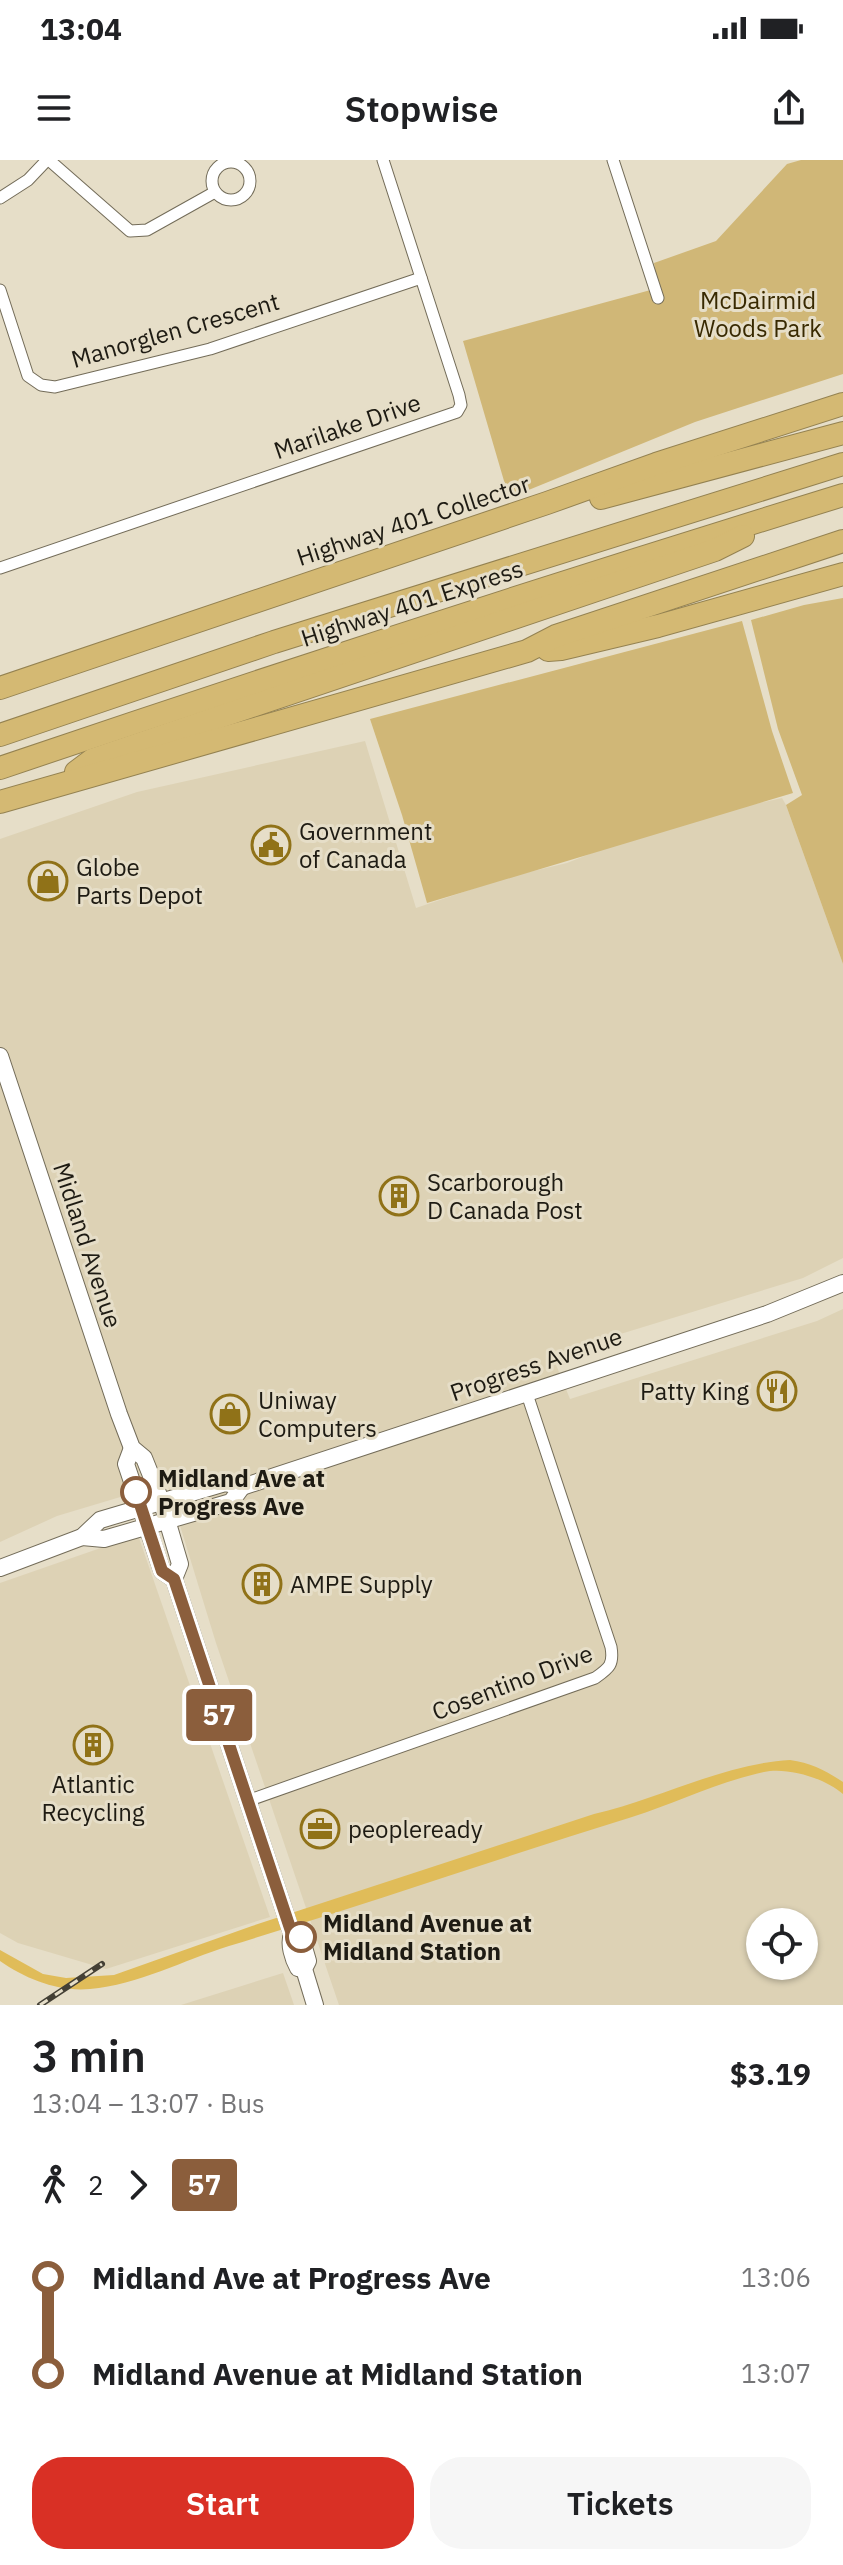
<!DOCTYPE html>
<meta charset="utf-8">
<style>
:root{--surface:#fff;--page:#f6f6f6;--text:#202124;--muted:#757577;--accent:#d93025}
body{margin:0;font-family:"IBM Plex Sans",sans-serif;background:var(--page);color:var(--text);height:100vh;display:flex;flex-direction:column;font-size:30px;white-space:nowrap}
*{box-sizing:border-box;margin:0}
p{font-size:26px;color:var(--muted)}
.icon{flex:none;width:44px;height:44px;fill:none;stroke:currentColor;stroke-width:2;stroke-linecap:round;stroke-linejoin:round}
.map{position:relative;height:1845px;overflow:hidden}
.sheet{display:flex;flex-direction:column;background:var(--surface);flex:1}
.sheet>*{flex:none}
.badge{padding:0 16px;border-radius:6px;font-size:28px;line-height:52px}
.tools{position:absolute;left:746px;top:1748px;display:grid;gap:16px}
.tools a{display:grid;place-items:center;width:72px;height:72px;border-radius:50%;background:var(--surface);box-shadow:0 2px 6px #0004;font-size:40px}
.map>.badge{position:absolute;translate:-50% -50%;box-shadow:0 0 0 4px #fff}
.legs{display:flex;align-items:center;gap:12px;height:88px;padding:0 32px;font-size:26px}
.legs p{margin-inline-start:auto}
.overview{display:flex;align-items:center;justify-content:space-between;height:136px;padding:0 32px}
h1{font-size:44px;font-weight:600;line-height:60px}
.action{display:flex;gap:16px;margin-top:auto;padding:16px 32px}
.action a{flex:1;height:92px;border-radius:32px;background:var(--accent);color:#fff;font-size:32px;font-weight:600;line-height:92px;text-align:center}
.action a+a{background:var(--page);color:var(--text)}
ul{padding:0 32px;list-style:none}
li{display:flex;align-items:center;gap:28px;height:96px;font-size:30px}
li i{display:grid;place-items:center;width:12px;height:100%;margin:0 10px;background:currentColor}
li i::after{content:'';width:20px;height:20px;margin:-10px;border:6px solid;border-radius:50%;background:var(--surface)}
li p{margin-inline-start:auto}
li:first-child i{background:linear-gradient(#0000 50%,currentColor 0)}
li:last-child i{background:linear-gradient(currentColor 50%,#0000 0)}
.status{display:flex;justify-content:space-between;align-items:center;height:56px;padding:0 40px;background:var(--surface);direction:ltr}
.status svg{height:22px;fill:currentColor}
header{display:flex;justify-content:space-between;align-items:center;height:104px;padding:0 32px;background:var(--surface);font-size:36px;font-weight:600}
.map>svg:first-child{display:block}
.built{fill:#ddd2b5;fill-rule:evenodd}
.green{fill:#d0b777}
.water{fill:#e0bc59}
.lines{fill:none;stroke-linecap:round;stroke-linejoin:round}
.minor-casing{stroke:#736c59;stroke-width:13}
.secondary-casing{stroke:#736c59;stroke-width:18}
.motorway-casing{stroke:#948251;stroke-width:24}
.minor{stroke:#fff;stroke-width:11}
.secondary{stroke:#fff;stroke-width:16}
.motorway{stroke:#d4b973;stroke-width:22}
.rail-casing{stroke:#444035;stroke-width:6}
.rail{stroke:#e6dec8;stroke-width:3;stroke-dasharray:9;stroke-linecap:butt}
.line-1-casing{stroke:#fff;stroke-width:18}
.line-1{stroke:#8b5e3c;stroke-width:12}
.stop-1-dot{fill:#fff;stroke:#8b5e3c;stroke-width:4}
.labels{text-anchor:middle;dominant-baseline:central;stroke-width:6;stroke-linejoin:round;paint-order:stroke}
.park-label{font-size:24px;fill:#382900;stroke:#e6dec8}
.street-label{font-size:24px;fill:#1e1b13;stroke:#e6dec8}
.poi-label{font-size:24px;fill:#1e1b13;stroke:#e6dec8;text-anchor:start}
.stop-label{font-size:24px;font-weight:bold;fill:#1e1b13;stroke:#e6dec8;text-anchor:start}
</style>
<div class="status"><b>13:04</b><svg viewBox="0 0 49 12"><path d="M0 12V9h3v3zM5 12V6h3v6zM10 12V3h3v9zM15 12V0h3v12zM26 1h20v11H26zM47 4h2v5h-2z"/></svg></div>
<header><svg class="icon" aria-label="menu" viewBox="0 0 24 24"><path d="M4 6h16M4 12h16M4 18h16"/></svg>Stopwise<svg class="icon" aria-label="share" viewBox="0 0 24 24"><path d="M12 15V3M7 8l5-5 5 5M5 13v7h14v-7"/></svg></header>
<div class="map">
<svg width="843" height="1845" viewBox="0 0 843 1845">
<rect width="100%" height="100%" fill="#e6dec8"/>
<g class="built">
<path d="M 365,581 L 416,748 L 508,717 L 567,703 L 607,687 L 742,647 L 782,638 L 786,645 L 843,804 L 843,1098 L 803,1118 L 552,1195 L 570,1239 L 817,1161 L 843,1149 L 843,1845 L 339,1845 L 216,1483 L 167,1323 L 57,1356 L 0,1382 L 0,679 L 137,632 ZM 760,1762 L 804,1762 L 804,1806 L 760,1806 Z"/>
<path d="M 138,1375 L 270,1757 L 106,1809 L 18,1783 L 0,1773 L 0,1423 Z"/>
<path d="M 283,1813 L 294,1845 L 181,1845 Z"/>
</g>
<g class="green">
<path d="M 801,0 L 843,0 L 843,214 L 695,262 L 509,338 L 463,181 L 658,128 L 654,103 L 716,81 L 787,4 Z"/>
<path d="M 843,438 L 843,804 L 786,645 L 802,635 L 778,569 L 751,460 L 804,445 Z"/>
<path d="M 742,461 L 772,571 L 793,633 L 427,743 L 402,655 L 370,559 Z"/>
</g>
<path class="water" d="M 790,1600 C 811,1603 825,1610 843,1622 L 843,1634 C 825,1618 787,1607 764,1612 C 718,1622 676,1643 632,1657 C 497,1699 364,1745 229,1786 C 184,1800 138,1825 90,1829 C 58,1832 26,1819 0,1801 L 0,1790 L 43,1814 L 66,1818 L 114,1815 L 252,1766 L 594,1654 C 660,1639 722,1604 790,1600 Z"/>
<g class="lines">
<defs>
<g id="minor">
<path d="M 49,0 L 130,71 L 147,70 L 215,32"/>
<path d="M 613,0 L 658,138"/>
<circle cx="231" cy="21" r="19"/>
<path d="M 0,38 L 28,20 L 47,0"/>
<path d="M 0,130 L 28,216 L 41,225 L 55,227 L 210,189 L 421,118"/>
<path d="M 0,408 L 457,252 L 461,245 L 459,235 L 383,0"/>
<path d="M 247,1641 L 595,1518 C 609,1508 614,1505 611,1487 L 527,1234"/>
</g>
<g id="secondary">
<path d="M 0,896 L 119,1254 L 132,1288 L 144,1298 L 162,1343 L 180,1404 L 174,1419"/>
<path d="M 132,1288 L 126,1304 L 162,1411 L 174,1419 L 292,1774 C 288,1784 293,1799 298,1808 L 304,1809"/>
<path d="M 82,1377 L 104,1379 L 231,1342 L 242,1327"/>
<path d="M 0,1408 L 82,1377 L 100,1360 L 225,1323 L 242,1327 L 767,1154 L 843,1123"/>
<path d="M 292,1774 L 301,1777 L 308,1801 L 304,1809 L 315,1845"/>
</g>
<g id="motorway">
<path d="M 601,338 L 843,273"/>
<path d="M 548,490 L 561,489 L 658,466 L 843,414"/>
<path d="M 0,528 L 547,343 L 656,304 L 843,244"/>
<path d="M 0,575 L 274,482 L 843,304"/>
<path d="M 0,608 C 280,513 561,422 843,335"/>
<path d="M 76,612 L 92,600 L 715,390 L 743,376"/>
<path d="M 0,642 L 527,491 L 556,476 L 843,381"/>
</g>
</defs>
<use href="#minor" class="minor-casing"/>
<use href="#secondary" class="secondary-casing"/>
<use href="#motorway" class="motorway-casing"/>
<use href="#minor" class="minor"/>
<use href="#secondary" class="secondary"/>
<use href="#motorway" class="motorway"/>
<defs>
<path id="rail" d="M 40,1845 L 102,1804"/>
</defs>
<use href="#rail" class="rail-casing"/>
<use href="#rail" class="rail"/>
</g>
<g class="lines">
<defs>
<path id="line-1" d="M 136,1332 L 162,1411 L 174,1419 L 292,1774 L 301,1777"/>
</defs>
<use href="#line-1" class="line-1-casing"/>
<use href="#line-1" class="line-1"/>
</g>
<defs>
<symbol id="civic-ring" viewBox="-11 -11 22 22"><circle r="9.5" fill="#e6dec8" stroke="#907218" stroke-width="1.5"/><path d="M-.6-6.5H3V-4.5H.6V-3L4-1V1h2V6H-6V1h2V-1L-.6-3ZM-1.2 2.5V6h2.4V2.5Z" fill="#907218"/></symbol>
<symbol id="shop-ring" viewBox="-11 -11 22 22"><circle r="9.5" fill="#e6dec8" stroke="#907218" stroke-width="1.5"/><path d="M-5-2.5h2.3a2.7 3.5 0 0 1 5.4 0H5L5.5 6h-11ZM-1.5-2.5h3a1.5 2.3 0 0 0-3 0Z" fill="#907218"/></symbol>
<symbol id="building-ring" viewBox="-11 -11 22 22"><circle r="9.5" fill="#e6dec8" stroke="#907218" stroke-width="1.5"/><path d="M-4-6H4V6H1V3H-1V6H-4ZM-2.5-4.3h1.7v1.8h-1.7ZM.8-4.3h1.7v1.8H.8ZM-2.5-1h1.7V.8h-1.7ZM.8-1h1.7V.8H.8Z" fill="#907218"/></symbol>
<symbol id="restaurant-ring" viewBox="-11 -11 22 22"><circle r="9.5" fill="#e6dec8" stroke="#907218" stroke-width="1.5"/><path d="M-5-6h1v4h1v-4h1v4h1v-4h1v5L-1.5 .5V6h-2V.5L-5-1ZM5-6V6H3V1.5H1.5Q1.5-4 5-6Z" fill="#907218"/></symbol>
<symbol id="office-ring" viewBox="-11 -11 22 22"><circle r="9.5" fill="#e6dec8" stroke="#907218" stroke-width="1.5"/><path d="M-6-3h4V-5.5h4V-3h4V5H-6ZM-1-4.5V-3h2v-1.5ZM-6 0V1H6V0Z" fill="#907218"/></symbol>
</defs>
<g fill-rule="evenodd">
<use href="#civic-ring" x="249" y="663" width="44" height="44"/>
<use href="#shop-ring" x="26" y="699" width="44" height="44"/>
<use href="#building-ring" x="377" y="1014" width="44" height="44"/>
<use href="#restaurant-ring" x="755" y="1209" width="44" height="44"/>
<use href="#shop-ring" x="208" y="1232" width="44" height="44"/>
<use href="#building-ring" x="240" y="1402" width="44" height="44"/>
<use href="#building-ring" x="71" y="1563" width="44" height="44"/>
<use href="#office-ring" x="298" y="1647" width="44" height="44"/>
</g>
<g class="stop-1-dot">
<circle cx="136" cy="1332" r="14"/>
<circle cx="301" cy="1777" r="14"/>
</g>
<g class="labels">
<g class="park-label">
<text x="758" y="140">McDairmid<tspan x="758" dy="28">Woods Park</tspan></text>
</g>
<g class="street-label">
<text transform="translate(175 170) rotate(-16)">Manorglen Crescent</text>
<text transform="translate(347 266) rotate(-19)">Marilake Drive</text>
<text transform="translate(413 360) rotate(-18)">Highway 401 Collector</text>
<text transform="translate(412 443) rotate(-18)">Highway 401 Express</text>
<text transform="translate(88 1085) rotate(72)">Midland Avenue</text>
<text transform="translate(536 1204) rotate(-19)">Progress Avenue</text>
<text transform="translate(512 1522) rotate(-21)">Cosentino Drive</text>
</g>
<g class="poi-label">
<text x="299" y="671">Government<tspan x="299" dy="28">of Canada</tspan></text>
<text x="76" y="707">Globe<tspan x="76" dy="28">Parts Depot</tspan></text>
<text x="427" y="1022">Scarborough<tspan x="427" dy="28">D Canada Post</tspan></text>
<text x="749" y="1231" text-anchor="end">Patty King</text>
<text x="258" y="1240">Uniway<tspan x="258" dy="28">Computers</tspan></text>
<text x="290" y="1424">AMPE Supply</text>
<text x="93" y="1624" text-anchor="middle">Atlantic<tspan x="93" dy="28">Recycling</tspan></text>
<text x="348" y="1669">peopleready</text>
</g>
<g class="stop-label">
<text x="158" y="1318">Midland Ave at<tspan x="158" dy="28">Progress Ave</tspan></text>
<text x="323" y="1763">Midland Avenue at<tspan x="323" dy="28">Midland Station</tspan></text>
</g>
</g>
</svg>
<div class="tools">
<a><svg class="icon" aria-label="locate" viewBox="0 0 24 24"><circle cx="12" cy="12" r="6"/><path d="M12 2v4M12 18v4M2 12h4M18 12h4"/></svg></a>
</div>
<b class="badge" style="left:219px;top:1555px;background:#8b5e3c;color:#fff">57</b>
</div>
<section class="sheet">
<div class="overview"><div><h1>3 min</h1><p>13:04 – 13:07 · Bus</p></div><b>$3.19</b></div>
<div class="legs"><svg class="icon" aria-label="walk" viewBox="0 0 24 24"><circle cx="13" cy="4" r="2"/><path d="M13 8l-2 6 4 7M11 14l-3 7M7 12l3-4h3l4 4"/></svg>2<svg class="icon" aria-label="forward" viewBox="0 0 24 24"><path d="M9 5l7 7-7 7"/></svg><b class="badge" style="background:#8b5e3c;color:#fff">57</b></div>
<ul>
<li><i style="color:#8b5e3c"></i><b>Midland Ave at Progress Ave</b><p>13:06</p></li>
<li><i style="color:#8b5e3c"></i><b>Midland Avenue at Midland Station</b><p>13:07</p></li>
</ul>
<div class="action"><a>Start</a><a>Tickets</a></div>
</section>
